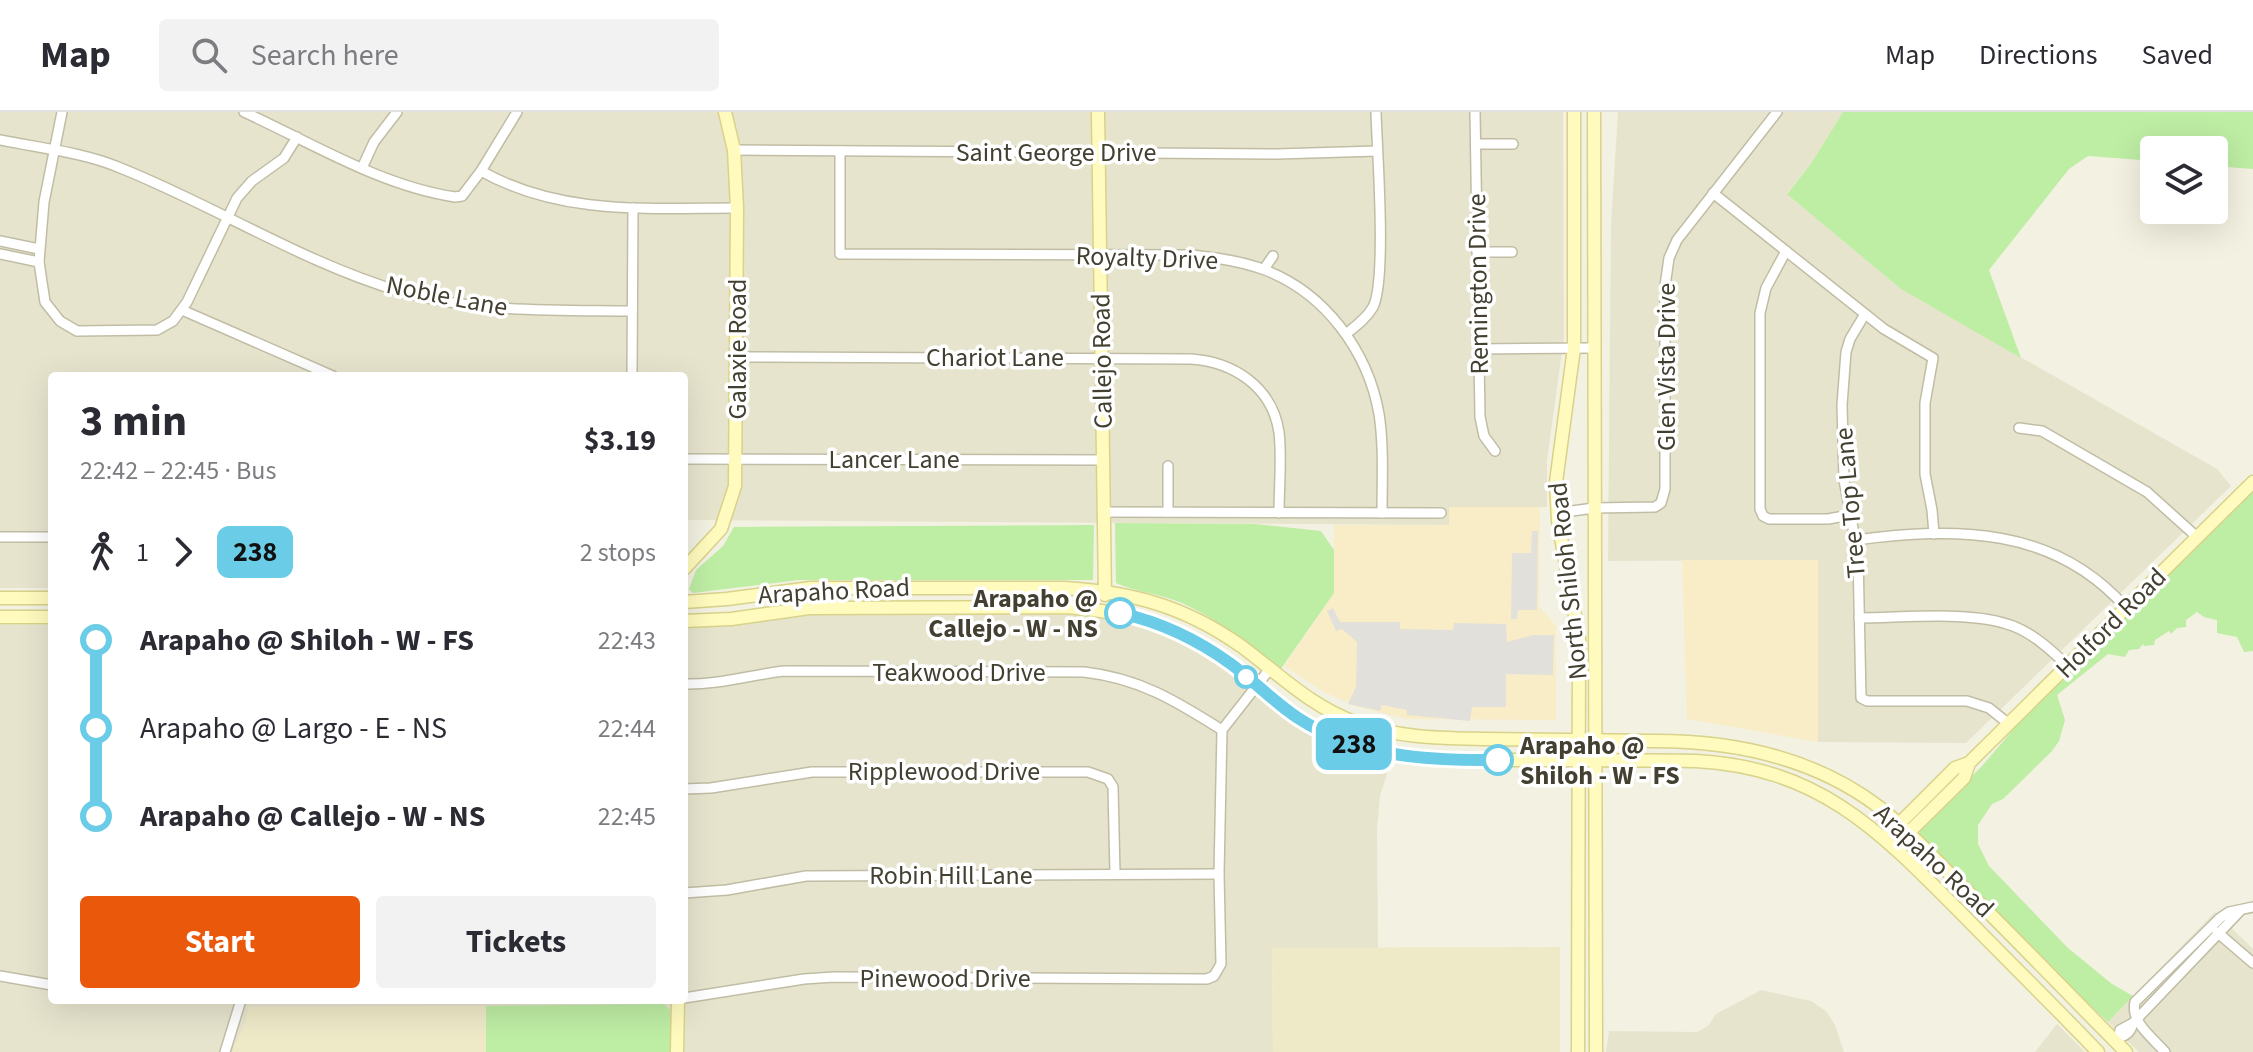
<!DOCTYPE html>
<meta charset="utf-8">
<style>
:root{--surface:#fff;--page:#f2f2f3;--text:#2b2b33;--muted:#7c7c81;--line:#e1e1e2;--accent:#ea580c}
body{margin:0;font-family:"Source Sans 3",sans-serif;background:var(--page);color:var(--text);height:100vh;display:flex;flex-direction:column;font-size:30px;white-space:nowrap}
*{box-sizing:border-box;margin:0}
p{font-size:26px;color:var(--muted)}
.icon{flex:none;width:44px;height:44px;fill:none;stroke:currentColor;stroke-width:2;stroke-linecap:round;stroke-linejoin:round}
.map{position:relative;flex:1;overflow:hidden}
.side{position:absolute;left:48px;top:260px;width:640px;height:632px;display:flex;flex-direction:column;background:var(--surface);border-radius:8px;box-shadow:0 8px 32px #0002}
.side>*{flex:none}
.badge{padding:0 16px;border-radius:12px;font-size:28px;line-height:52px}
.tools{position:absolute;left:2140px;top:24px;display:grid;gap:16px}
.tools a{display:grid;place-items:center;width:88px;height:88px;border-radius:8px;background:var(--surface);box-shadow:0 8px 32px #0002;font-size:40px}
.map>.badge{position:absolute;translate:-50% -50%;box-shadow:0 0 0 4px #fff}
.legs{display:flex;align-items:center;gap:12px;height:88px;padding:0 32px;font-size:26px}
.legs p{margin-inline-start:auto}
.head{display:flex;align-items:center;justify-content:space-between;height:136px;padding:0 32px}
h1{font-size:44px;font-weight:700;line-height:60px}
.primary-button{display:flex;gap:16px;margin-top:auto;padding:16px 32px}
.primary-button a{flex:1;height:92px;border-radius:8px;background:var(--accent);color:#fff;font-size:32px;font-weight:700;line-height:92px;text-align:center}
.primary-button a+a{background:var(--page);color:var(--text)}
ul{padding:0 32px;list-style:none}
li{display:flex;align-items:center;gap:28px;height:88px;font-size:30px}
li i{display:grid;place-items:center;width:12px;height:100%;margin:0 10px;background:currentColor}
li i::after{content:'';width:20px;height:20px;margin:-10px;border:6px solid;border-radius:50%;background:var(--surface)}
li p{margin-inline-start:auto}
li:first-child i{background:linear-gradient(#0000 50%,currentColor 0)}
li:last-child i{background:linear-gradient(currentColor 50%,#0000 0)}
header{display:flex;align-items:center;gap:48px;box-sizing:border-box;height:112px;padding:0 40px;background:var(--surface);border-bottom:2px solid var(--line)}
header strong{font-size:38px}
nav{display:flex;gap:44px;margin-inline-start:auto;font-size:28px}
.search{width:560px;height:72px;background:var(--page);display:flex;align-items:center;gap:20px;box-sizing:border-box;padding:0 28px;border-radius:8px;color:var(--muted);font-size:30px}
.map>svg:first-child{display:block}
.residential{fill:#e7e4ce}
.commercial{fill:#f9edc8}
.education{fill:#eeeac8}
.green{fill:#beeda4}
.parking{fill:#e2e0da}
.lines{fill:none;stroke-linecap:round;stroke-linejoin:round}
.street-casing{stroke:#c1bda5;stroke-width:12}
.secondary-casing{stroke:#d8d28a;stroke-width:15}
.street{stroke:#fff;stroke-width:9}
.secondary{stroke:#fffbbe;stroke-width:12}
.line-1-casing{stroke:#fff;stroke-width:18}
.line-1{stroke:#6bcce7;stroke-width:12}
.stop-1-dot{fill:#fff;stroke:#6bcce7;stroke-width:4}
.labels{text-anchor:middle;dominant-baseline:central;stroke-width:7;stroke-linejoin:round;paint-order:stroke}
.street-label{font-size:26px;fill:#444031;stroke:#fff}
.stop-label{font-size:26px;font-weight:bold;fill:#444031;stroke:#fff;text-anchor:end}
</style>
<header>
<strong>Map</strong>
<div class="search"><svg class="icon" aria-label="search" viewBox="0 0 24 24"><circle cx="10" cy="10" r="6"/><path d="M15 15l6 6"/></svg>Search here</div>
<nav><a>Map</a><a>Directions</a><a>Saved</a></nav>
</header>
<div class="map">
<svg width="2253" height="940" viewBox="0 0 2253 940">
<rect width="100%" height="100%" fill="#f3f1e1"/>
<g class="residential">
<path d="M 0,0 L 1563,0 L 1564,225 L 1547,349 L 1547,395 L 1449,395 L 1449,413 L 684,408 L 684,264 L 52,264 L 52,476 L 0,476 Z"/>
<path d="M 1618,0 L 1843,0 L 1810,53 L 1787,81 L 1901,177 L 2217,357 L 2231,374 L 1966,631 L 1818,630 L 1818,448 L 1608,449 L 1611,111 Z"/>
<path d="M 802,501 L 1100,503 L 1146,513 L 1200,539 L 1225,555 L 1293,612 L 1329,636 L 1389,655 L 1380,684 L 1377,717 L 1378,836 L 1272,836 L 1273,940 L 0,940 L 0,513 L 52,513 L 52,888 L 684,888 L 684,514 Z"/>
<path d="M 2215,800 L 2253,837 L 2253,940 L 2139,940 L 2108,910 Z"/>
<path d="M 1761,878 L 1811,889 L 1826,899 L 1835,913 L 1844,940 L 1606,940 L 1609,919 L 1697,920 L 1708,914 L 1716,902 Z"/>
<path d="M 2057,912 L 2085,940 L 2035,940 Z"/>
</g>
<g class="commercial">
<path d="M 1449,395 L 1540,395 L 1539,494 L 1556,514 L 1556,608 L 1407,607 L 1358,595 L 1324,580 L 1284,554 L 1334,481 L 1334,413 L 1449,413 Z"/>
<path d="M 1682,448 L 1818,448 L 1818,630 L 1687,607 Z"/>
</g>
<g class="education">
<path d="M 1560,835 L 1560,940 L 1273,940 L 1272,836 Z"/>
<path d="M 486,894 L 486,940 L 232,940 L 246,908 L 248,895 Z"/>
</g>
<g class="green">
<path d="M 1843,0 L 2253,0 L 2253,57 L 2214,54 L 2214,38 L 2154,38 L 2154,49 L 2088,44 L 2069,57 L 1989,158 L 2021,246 L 1901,177 L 1787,82 L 1810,53 Z"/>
<path d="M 2253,379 L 2253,539 L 2244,540 L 2237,525 L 2217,521 L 2217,508 L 2204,505 L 2197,500 L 2186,508 L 2186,515 L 2177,516 L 2171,522 L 2169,519 L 2155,528 L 2154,533 L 2144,534 L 2143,532 L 2139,537 L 2129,538 L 2125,545 L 2108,542 L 2057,583 L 2065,608 L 2059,629 L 2052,639 L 2003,687 L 1992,692 L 1978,713 L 1978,732 L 1989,754 L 2068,836 L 2112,872 L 2133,884 L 2108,910 L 2060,866 L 1920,725 L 1920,717 L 1983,653 L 2029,599 Z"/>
<path d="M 1115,411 L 1255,412 L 1321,419 L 1334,438 L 1334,481 L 1280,558 C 1249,532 1219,508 1182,491 C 1161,482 1136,480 1116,471 Z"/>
<path d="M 1094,413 L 1093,468 L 799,468 L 693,481 L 689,477 L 696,458 L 723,434 L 734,415 Z"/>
<path d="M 664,892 L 670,898 L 670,940 L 486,940 L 486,894 Z"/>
</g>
<g class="parking">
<path d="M 1532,419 L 1538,419 L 1537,498 L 1518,498 L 1517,507 L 1511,507 L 1512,441 L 1531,441 Z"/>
<path d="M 1333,496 L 1340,510 L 1400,510 L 1400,517 L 1453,518 L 1454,511 L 1506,512 L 1507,530 L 1534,523 L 1554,523 L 1553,563 L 1506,562 L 1506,595 L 1472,595 L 1470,609 L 1407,603 L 1407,598 L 1382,593 L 1380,599 L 1348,592 L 1356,575 L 1357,530 L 1342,517 L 1336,519 L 1327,499 Z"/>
</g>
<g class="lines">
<defs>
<g id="street">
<path d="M 62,0 L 44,90 L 39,150 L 45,190 L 60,209 L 77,219 L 157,218 L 173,209 L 187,190 L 237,86 L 252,69 L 284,46 L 297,25"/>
<path d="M 244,0 C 312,31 381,74 455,85 L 462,84 L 481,59 L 517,0"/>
<path d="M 1475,0 L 1480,305 L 1484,324 L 1495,339"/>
<path d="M 0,28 C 39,36 82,40 118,55 C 214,93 303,151 402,180 C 478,201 555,198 632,199"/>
<path d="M 1476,32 L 1513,32"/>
<path d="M 734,38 L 1277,42 L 1377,39"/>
<path d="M 840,39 L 840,142 L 1192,143 C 1217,146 1241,149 1265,158 C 1325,181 1368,239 1379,302 C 1384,334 1382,368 1382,401"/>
<path d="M 362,56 L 374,30 L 397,0"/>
<path d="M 481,59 C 561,104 649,96 737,96"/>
<path d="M 1713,81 L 1884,217 L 1933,246 L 1925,291 L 1925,362 L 1932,398 L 1934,422"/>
<path d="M 0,129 L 39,137"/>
<path d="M 1786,139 L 1766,176 L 1760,201 L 1760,397 L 1763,404 L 1769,407 L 1828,407 L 1850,403"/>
<path d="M 1477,140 L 1512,140"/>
<path d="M 0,142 L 39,150"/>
<path d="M 1264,157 L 1273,144"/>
<path d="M 182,198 L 333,264"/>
<path d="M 1865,202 L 1850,227 L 1846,240 L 1842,293 L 1844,368 L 1858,443 L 1861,586 L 1867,589 L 1967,589 L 1989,596 L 2009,612"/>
<path d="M 1346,222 C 1356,214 1367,206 1373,195 C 1387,168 1377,38 1376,0"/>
<path d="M 1479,237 L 1593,236"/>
<path d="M 738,245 L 1191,247 C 1234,250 1272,275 1279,320 C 1282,346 1279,375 1279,401"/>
<path d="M 632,264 L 633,96"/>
<path d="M 2019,316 L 2042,319 L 2147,380 L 2197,425"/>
<path d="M 684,347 L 1104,348"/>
<path d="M 1168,354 L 1168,400"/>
<path d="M 1104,400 L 1441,401"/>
<path d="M 1557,401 L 1594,396 L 1655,395 L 1661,391 L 1665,377 L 1665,174 L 1669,146 L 1677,128 L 1777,0"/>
<path d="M 0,425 L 52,425"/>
<path d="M 1856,428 C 1955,415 2054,414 2126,496"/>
<path d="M 1859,506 C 1904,506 1972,498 2013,514 C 2034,522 2052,539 2068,554"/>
<path d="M 684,572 C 718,573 750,563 784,559 L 1084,560 C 1139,566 1176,589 1222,618"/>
<path d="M 684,677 L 711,676 L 812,660 L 1088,660 L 1108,667 L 1113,675 L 1115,762"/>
<path d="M 684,781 L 727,778 L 806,764 L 1219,762"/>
<path d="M 2217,820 L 2253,851"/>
<path d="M 0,864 L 52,873"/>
<path d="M 684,886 L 804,867 L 834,865 L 1207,867 L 1214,864 L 1221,852 L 1219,762 L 1222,618 L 1269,558"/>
<path d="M 2119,925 C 2127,924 2131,919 2133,911 L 2240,799"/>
<path d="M 2119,925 L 2120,918 L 2133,911"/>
<path d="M 225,940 L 241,888"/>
<path d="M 2165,940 C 2153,926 2130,910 2135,890 L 2220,806 L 2229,800 L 2253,795"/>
</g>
<g id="secondary">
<path d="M 1098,0 L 1105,483"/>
<path d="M 1574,0 L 1574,236 L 1556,370 L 1558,409 L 1579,526 L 1578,940"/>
<path d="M 1594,0 L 1596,940"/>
<path d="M 684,457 L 721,417 L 735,374 L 737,96 L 734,38 L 725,0"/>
<path d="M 0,486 L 52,486"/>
<path d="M 684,490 L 727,487 L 811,476 L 1064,476 C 1132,480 1184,494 1241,534 C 1279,562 1311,595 1357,611 C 1399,626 1440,626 1483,627 C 1541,628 1598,628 1655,629 C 1735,629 1813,645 1879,695 C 1909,718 1935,748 1963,775 C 2018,829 2071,885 2126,940"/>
<path d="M 0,505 L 52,505"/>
<path d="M 684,509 L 731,507 L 809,496 L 1066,495 C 1128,499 1185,516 1235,555 C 1267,581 1296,609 1334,625 C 1396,651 1460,648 1526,648 C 1582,648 1639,648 1696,649 C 1825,656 1885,725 1970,810 C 2013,854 2056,896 2098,940"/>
<path d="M 1885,726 L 1955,656 L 1969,651"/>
<path d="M 1894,735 L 1964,666 L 1969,651 L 2253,370"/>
<path d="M 677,940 L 678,888"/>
</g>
</defs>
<use href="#street" class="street-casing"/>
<use href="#secondary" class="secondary-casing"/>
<use href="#street" class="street"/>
<use href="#secondary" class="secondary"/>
</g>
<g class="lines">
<defs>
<path id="line-1" d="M 1120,501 C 1160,510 1198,528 1231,552 C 1254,569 1274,590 1298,606 C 1358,645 1428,649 1498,648"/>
</defs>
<use href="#line-1" class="line-1-casing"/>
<use href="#line-1" class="line-1"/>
</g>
<g class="stop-1-dot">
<circle cx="1120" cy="501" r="14"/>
<circle cx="1246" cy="565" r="10"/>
<circle cx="1498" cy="648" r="14"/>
</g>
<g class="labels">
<g class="street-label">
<text x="1056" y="40">Saint George Drive</text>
<text transform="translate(1147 146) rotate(2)">Royalty Drive</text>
<text transform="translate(1478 172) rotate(-91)">Remington Drive</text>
<text transform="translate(447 184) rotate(11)">Noble Lane</text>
<text transform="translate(737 237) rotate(-90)">Galaxie Road</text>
<text x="995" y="245">Chariot Lane</text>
<text transform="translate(1102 249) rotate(-91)">Callejo Road</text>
<text transform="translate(1666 255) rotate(-90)">Glen Vista Drive</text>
<text x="894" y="347">Lancer Lane</text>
<text transform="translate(1850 391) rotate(-95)">Tree Top Lane</text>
<text transform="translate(1568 469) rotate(-96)">North Shiloh Road</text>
<text transform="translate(834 479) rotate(-3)">Arapaho Road</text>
<text transform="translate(2111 511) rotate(-45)">Holford Road</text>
<text x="959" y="560">Teakwood Drive</text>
<text x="944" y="659">Ripplewood Drive</text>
<text transform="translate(1934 749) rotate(43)">Arapaho Road</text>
<text x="951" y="763">Robin Hill Lane</text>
<text x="945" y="866">Pinewood Drive</text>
</g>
<g class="stop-label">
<text x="1098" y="486">Arapaho @<tspan x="1098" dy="30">Callejo - W - NS</tspan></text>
<text x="1520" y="633" text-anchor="start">Arapaho @<tspan x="1520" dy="30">Shiloh - W - FS</tspan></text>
</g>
</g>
</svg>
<div class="tools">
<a><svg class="icon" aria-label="layers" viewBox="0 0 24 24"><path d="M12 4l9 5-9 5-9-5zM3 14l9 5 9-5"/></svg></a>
</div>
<b class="badge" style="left:1354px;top:632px;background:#6bcce7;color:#111">238</b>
<section class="side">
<div class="head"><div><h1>3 min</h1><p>22:42 – 22:45 · Bus</p></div><b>$3.19</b></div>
<div class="legs"><svg class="icon" aria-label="walk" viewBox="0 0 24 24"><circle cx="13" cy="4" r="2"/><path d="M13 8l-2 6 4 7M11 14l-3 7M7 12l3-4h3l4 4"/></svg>1<svg class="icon" aria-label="forward" viewBox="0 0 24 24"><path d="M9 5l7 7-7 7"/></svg><b class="badge" style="background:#6bcce7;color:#111">238</b><p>2 stops</p></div>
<ul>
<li><i style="color:#6bcce7"></i><b>Arapaho @ Shiloh - W - FS</b><p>22:43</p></li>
<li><i style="color:#6bcce7"></i><span>Arapaho @ Largo - E - NS</span><p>22:44</p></li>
<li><i style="color:#6bcce7"></i><b>Arapaho @ Callejo - W - NS</b><p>22:45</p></li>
</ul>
<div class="primary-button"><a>Start</a><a>Tickets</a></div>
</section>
</div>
